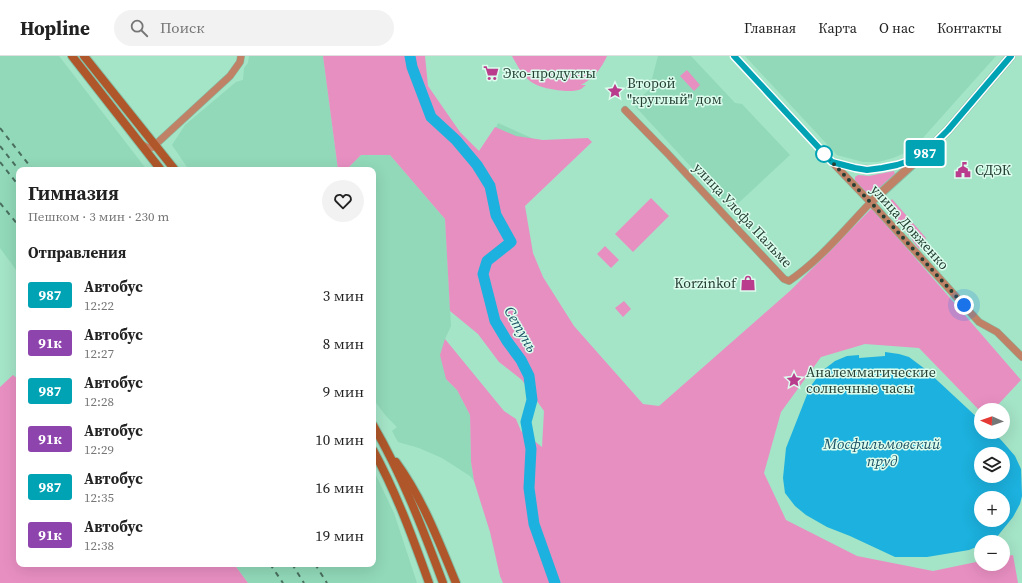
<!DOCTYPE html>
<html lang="ru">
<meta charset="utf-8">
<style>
:root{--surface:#fff;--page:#f2f2f2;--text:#222;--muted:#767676;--line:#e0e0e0}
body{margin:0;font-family:"Source Serif 4",serif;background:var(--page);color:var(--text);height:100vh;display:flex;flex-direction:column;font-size:15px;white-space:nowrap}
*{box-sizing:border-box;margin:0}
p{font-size:13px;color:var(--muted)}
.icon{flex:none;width:22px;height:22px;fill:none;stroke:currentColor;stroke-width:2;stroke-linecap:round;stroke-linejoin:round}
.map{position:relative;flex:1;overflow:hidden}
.sheet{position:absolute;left:16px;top:111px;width:360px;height:400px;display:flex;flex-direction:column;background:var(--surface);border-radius:8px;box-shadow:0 4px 16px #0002}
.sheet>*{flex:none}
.badge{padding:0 8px;border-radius:3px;font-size:14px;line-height:26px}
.needle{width:26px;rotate:272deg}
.buttons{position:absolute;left:974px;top:347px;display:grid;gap:8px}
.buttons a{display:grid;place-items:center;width:36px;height:36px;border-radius:50%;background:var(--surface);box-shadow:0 4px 16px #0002;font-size:20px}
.you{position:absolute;width:20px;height:20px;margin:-10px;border:3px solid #fff;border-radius:50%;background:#1a73e8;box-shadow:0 0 0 6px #1a73e833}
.map>.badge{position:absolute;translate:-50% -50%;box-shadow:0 0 0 2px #fff}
h2{padding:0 12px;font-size:15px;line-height:36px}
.round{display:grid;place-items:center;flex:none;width:42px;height:42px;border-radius:21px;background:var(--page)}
.summary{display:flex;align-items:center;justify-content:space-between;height:68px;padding:0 12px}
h1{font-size:19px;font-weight:700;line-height:30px}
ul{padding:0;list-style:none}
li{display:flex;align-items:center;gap:12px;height:48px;padding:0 12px}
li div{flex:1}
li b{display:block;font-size:15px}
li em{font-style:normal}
li .badge{min-width:44px;font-weight:700;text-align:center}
header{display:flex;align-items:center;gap:24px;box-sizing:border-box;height:56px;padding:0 20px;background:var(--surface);border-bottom:1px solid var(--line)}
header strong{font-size:19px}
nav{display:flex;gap:22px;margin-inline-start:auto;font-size:14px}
.search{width:280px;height:36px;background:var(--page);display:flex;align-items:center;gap:10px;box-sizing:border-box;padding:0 14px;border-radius:22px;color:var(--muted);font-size:15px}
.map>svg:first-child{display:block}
.built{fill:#91d9b9}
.green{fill:#e88fc2}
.water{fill:#1cb1de;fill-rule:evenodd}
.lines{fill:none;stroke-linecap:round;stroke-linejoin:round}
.river{stroke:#1cb1de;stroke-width:11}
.minor-casing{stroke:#88c0a7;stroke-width:8}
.tertiary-casing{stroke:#88c0a7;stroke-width:10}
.secondary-casing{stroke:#88c0a7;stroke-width:10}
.minor{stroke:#bf8266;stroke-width:7}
.tertiary{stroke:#bf8266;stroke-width:8}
.secondary{stroke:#af572a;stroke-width:8}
.rail{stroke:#496e5e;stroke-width:2;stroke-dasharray:5 5;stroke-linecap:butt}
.line-casing{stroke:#fff;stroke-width:9}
.line{stroke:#00a3b4;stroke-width:6}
.walk{stroke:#253f34;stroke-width:4;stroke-dasharray:0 7.2}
.stop-dot{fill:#fff;stroke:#00a3b4;stroke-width:2}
.labels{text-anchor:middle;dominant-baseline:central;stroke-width:3;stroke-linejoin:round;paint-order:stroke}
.poi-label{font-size:14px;fill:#253f34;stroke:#ddfdee;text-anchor:start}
.street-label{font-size:14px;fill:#253f34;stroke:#ddfdee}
.water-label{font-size:15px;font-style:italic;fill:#1c5265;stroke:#ddfdee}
</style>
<header>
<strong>Hopline</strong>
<div class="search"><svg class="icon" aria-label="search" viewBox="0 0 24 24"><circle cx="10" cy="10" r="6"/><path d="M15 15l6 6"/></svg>Поиск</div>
<nav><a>Главная</a><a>Карта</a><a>О нас</a><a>Контакты</a></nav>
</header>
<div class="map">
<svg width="1022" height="527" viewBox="0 0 1022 527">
<rect width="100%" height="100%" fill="#a4e4c7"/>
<g class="built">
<path d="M 0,0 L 59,0 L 147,114 L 19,114 L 19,218 L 0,192 Z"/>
<path d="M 249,0 L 323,0 L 338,114 L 189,114 L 172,89 L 185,69 L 236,26 L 243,24 L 244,12 L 248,7 Z"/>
<path d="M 658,0 L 691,0 L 735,47 L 742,48 L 790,99 L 731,154 L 633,48 L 649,34 Z"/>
<path d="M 745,0 L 996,0 L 912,94 L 893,102 L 878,106 L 863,106 L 837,99 Z"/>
<path d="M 498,67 L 536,84 L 532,93 L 494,76 Z"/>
<path d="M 361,99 L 390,99 L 445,163 L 451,270 L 445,283 L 446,323 L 457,334 L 470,359 L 471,406 L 474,425 L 470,420 L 442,402 L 419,392 L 398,386 L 392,375 L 397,371 L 386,360 L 373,343 L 373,114 L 346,114 Z"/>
<path d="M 373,413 L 394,457 L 417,527 L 248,527 L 234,508 L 373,508 Z"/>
</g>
<g class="green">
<path d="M 323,0 L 425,0 L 428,30 L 460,76 L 479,95 L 495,71 L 516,80 L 543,84 L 588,82 L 592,86 L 525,150 L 533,197 L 543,221 L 574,270 L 643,348 L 659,350 L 791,234 L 872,152 L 1021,324 L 993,354 L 981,354 L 981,356 L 919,292 L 865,288 L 821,301 L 781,356 L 764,417 L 786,464 L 857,500 L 933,515 L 981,505 L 981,508 L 1003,508 L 1003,501 L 1013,499 L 1018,527 L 503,527 L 500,520 L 490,476 L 474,425 L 471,406 L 470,359 L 457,334 L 446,323 L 440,299 L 445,283 L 504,355 L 516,363 L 521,375 L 542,391 L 544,355 L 522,324 L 499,306 L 478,278 L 450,255 L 445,163 L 390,99 L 361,99 L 346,114 L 338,114 Z"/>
<path d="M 512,0 L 607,0 C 601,13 594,22 581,29 L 586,29 C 584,30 583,32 581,33 C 571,38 539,33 530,25 C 522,19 517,9 512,0 Z"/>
<path d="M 687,14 L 700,29 L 694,35 L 680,20 Z"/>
<path d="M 894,115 L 895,118 L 874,138 L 867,137 L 855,125 L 855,121 L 858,119 L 869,120 Z"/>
<path d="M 651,142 L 669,160 L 633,196 L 615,178 Z"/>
<path d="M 892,143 L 926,182 L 919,193 L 912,184 L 912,183 L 884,151 Z"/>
<path d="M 605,190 L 619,204 L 611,212 L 597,198 Z"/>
<path d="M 624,245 L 631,253 L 623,261 L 615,252 Z"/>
<path d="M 13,319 L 19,324 L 19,508 L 234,508 L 248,527 L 0,527 L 0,331 Z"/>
</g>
<path class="water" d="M 885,296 L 899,298 L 909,301 L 925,313 L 981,365 L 981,376 L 993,376 L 1002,385 L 1015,400 L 1021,413 L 1022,440 L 1020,448 L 1013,461 L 996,482 L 987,486 L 981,486 L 981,489 L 969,494 L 927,501 L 895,501 L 850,480 L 827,471 L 806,459 L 795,450 L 785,437 L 783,422 L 786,392 L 810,331 L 822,315 L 835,305 L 847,300 L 859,299 L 859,302 L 885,300 ZM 981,398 L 1003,398 L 1003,420 L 981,420 ZM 981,442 L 1003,442 L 1003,464 L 981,464 Z"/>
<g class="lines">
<path class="river" d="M 410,0 L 412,11 L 431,61 L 456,84 L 477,109 L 490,130 L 496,159 L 511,186 L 487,205 L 483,218 L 495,265 L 507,285 L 521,304 L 529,320 L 532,344 L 526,366 L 531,393 L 529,432 L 534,468 L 555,527"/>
<defs>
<g id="minor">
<path d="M 734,0 L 832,106 L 876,152 L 979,266 L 997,276 L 1022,301"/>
<path d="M 625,54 L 667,97 L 727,162 L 784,223 L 789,225 C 820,204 845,173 871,146"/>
<path d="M 141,88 L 148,92 L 153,91 L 155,89 L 230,20 L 240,6 L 241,0"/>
<path d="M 832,106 C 840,108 848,111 857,112 C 879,116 900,109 920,99"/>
</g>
<path id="tertiary" d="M 871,146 L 925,97 L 948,74 L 1011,0"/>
<g id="secondary">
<path d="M 72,0 L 161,114"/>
<path d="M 84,0 L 175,114"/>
<path d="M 373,369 C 402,419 423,473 443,527"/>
<path d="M 373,394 C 396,436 413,482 429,527"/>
<path d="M 396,406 C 423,443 439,486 456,527"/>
</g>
</defs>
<use href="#minor" class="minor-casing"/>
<use href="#tertiary" class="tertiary-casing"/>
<use href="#secondary" class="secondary-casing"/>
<use href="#minor" class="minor"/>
<use href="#tertiary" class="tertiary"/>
<use href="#secondary" class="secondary"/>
<g class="rail">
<path d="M 0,72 L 33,114"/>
<path d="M 0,90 L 19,114"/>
<path d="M 0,106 L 19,130"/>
<path d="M 0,147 L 19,170"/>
<path d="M 270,508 L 283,527"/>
<path d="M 292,508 L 304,527"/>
<path d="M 315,508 L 327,527"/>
</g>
</g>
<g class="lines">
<defs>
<path id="line" d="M 734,0 L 832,106 L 855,112 L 867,114 L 882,112 L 897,109 L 909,105 L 925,97 L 948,74 L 1011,0"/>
</defs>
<use href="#line" class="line-casing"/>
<use href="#line" class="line"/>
<path class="walk" d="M 824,98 L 876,152 L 964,249"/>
</g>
<defs>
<symbol id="supermarket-bare" viewBox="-9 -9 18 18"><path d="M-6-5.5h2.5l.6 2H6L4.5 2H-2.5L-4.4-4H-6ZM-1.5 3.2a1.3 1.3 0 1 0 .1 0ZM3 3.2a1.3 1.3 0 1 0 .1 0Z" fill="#ba3d8d" stroke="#ddfdee" stroke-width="2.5" paint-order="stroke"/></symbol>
<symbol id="sight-bare" viewBox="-9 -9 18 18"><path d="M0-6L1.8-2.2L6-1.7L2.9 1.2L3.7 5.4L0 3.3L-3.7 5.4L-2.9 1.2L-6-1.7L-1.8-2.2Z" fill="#ba3d8d" stroke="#ddfdee" stroke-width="2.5" paint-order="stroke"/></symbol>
<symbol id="civic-bare" viewBox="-9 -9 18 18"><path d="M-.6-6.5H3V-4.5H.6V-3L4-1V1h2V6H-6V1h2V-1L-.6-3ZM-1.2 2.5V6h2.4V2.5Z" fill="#ba3d8d" stroke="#ddfdee" stroke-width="2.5" paint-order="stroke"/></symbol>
<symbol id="shop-bare" viewBox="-9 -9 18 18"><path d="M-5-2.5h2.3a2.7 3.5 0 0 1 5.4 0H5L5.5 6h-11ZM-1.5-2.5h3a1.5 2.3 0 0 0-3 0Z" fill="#ba3d8d" stroke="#ddfdee" stroke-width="2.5" paint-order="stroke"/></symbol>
</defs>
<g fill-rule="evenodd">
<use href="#supermarket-bare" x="480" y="6" width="22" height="22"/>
<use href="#sight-bare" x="604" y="24" width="22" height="22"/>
<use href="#civic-bare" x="952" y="103" width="22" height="22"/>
<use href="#shop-bare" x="737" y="216" width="22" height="22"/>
<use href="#sight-bare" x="783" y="313" width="22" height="22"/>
</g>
<circle class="stop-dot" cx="824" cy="98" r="8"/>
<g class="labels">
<g class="poi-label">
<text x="503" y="17">Эко-продукты</text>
<text x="627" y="27">Второй<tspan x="627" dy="16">"круглый" дом</tspan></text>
<text x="975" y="114">СДЭК</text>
<text x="736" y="227" text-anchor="end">Korzinkof</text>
<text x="806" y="316">Аналемматические<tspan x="806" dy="16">солнечные часы</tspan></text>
</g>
<g class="street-label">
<text transform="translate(743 159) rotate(47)">улица Улофа Пальме</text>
<text transform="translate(910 171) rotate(48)">улица Довженко</text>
</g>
<g class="water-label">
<text transform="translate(521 273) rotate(60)">Сетунь</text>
<text x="882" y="387">Мосфильмовский<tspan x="882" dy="17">пруд</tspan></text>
</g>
</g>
</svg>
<div class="buttons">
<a><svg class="needle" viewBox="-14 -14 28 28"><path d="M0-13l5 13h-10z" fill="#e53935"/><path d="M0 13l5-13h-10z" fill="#767676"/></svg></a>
<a><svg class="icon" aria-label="layers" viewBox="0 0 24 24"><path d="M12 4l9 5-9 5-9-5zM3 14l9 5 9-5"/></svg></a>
<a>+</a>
<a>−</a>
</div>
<div class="you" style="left:964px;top:249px"></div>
<b class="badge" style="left:925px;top:97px;background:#00a3b4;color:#fff">987</b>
<section class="sheet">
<div class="summary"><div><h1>Гимназия</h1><p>Пешком · 3 мин · 230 m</p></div><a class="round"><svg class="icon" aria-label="heart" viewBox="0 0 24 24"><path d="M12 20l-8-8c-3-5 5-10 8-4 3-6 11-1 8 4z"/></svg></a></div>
<h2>Отправления</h2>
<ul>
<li><span class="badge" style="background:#00a3b4;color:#fff">987</span><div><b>Автобус</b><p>12:22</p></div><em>3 мин</em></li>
<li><span class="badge" style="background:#8e44ad;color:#fff">91к</span><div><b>Автобус</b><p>12:27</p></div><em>8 мин</em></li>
<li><span class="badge" style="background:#00a3b4;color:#fff">987</span><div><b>Автобус</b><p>12:28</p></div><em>9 мин</em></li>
<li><span class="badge" style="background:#8e44ad;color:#fff">91к</span><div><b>Автобус</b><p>12:29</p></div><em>10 мин</em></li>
<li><span class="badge" style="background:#00a3b4;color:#fff">987</span><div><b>Автобус</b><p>12:35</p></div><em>16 мин</em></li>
<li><span class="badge" style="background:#8e44ad;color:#fff">91к</span><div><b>Автобус</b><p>12:38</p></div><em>19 мин</em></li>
</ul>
</section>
</div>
